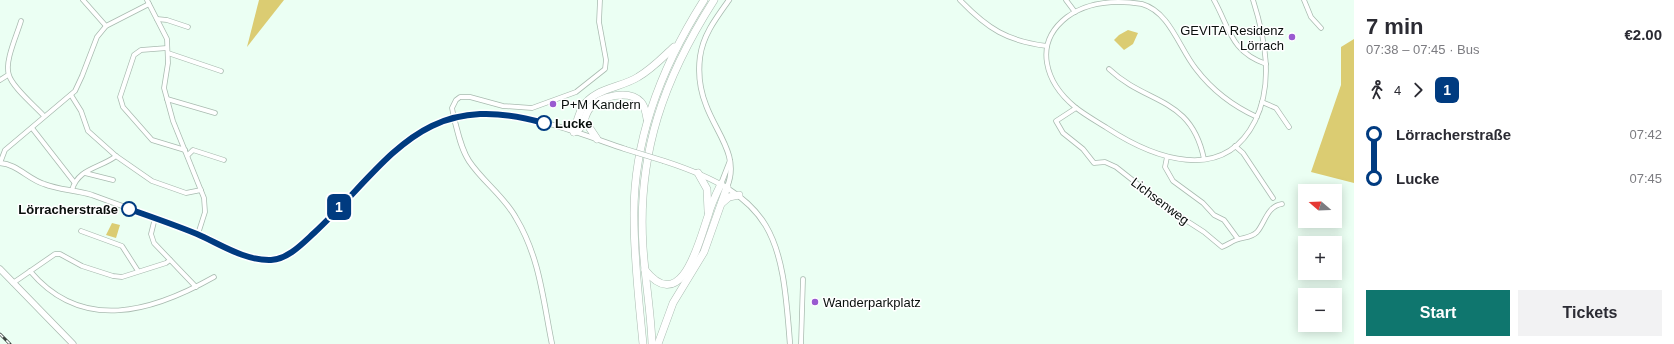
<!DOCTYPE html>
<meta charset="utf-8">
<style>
:root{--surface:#fff;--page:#f2f2f3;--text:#2b2b33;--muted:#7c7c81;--accent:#0f766e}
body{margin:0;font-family:Helvetica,sans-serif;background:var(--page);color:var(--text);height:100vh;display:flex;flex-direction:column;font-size:15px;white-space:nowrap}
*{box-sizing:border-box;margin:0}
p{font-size:13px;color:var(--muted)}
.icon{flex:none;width:22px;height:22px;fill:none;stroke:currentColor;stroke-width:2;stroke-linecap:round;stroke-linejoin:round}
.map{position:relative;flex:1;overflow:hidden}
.sheet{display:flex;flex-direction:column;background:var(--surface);width:320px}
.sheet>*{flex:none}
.badge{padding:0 8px;border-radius:6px;font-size:14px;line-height:26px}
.needle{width:26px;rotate:289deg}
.controls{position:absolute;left:1298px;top:184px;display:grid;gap:8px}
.controls a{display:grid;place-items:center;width:44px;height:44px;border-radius:0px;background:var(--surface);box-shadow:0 2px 10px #0003;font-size:20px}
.map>.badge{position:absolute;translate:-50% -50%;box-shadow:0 0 0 2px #fff}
.legs{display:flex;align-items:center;gap:6px;height:44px;padding:0 12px;font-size:13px}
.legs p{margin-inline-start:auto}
.summary{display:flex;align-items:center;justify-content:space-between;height:68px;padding:0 12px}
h1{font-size:22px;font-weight:600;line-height:30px}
.primary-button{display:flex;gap:8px;margin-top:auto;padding:8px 12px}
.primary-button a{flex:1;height:46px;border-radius:0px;background:var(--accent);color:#fff;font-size:16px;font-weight:600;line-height:46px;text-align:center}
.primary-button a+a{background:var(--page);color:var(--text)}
ul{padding:0 12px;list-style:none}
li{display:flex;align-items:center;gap:14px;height:44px;font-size:15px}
li i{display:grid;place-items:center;width:6px;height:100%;margin:0 5px;background:currentColor}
li i::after{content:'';width:10px;height:10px;margin:-5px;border:3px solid;border-radius:50%;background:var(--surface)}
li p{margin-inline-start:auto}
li:first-child i{background:linear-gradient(#0000 50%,currentColor 0)}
li:last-child i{background:linear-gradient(currentColor 50%,#0000 0)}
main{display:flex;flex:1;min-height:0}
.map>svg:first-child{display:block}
.green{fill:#dbcc72}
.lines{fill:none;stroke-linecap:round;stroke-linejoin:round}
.minor-casing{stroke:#a9bbb0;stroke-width:5.5}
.tertiary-casing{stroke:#a9bbb0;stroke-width:6}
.secondary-casing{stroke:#a9bbb0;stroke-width:7}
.motorway-casing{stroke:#a9bbb0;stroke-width:8}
.minor{stroke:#fff;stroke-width:4}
.tertiary{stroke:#fff;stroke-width:4.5}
.secondary{stroke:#fff;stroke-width:5.5}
.motorway{stroke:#fff;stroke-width:7}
.rail-casing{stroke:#3c4540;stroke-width:3}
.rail{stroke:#fff;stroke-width:1.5;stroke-dasharray:4.5;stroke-linecap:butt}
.tertiary-bridge-casing{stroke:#a9bbb0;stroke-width:6;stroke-linecap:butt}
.tertiary-bridge{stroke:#fff;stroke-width:4.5}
.line-1-casing{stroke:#fff;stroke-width:9}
.line-1{stroke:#003b80;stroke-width:6}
.poi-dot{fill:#995ad0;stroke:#fff;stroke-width:1.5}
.stop-1-dot{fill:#fff;stroke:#003b80;stroke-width:2}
.labels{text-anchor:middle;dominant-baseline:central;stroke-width:3;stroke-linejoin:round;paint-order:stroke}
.poi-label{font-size:13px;fill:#090f0c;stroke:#fff;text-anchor:start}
.stop-label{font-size:13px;font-weight:bold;fill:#090f0c;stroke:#fff;text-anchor:start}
.street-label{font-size:13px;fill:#090f0c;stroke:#fff}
</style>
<main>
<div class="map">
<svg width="1354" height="344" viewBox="0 0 1354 344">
<rect width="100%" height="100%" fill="#ebfff3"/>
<g class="green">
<path d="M 259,0 L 284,0 L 247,47 Z"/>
<path d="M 1128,30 L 1138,33 L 1133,44 L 1124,50 L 1114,40 L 1119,35 Z"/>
<path d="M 1354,39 L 1354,183 L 1311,172 L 1341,85 L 1341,47 Z"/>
<path d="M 112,223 L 120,225 L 116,238 L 106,235 Z"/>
</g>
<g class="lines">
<defs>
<g id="minor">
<path d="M 83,0 L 106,26"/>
<path d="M 147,0 L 167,39 L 168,63 L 164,88 L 173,121 L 204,198 L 205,212 L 198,234"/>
<path d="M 960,0 C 988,29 1007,41 1047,46"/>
<path d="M 1066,0 L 1075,12"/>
<path d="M 1214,0 C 1230,29 1231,52 1266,64"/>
<path d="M 1253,0 C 1265,38 1274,83 1255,121 C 1223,185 1153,158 1107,128 C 1096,121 1085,115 1075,107 C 1046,83 1032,44 1067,17 C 1089,1 1116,0 1142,4 C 1170,12 1179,48 1196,69 C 1212,90 1233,106 1257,117"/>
<path d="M 1304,0 L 1311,17 L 1321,28"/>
<path d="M 157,19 L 167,20 L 188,27"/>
<path d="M 21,21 C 17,35 4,62 9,75 C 12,87 35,106 44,116"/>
<path d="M 167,48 L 141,50 L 134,55 L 120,97 L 123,107 L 152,140 L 185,150"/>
<path d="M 168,53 L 221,71"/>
<path d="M 1109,69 C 1147,105 1191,96 1204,159"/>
<path d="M 0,80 L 8,75"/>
<path d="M 71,95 L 81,111 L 88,131 L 116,156 L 152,181 L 186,193 L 201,190"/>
<path d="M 167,99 L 215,113"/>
<path d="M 1262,102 L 1276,108 L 1289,127"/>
<path d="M 1076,108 L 1056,121 L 1063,133 L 1083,149 L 1094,163 L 1105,162 L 1116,167 L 1173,212 L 1204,232 L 1222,247 C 1227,245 1231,242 1236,240 C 1244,237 1251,238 1257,232 C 1265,223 1267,206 1282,204"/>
<path d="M 454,118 L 452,108 L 456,100 L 460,97 L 470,97 L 503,106 L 532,108 L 576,92 L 605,69 L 606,60 L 599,22 L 600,0"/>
<path d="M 32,128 L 74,182"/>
<path d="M 1235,146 L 1243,153 L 1273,198"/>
<path d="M 188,155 L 193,150 L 224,160"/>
<path d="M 1167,157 L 1165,167 L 1173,181 L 1203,203 L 1214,215 L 1224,220 L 1238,239"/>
<path d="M 0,163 L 5,150 L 75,91 L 82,76 L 97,37 L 106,26 L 149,4"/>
<path d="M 85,173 L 113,180"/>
<path d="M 72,190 C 78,168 101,168 116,156"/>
<path d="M 155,218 L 151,234 L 154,243 L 196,287"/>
<path d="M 81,231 L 122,246 L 138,271"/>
<path d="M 30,271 C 82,333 152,312 214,277"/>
<path d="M 13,283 L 55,254 L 60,254 L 82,266 L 113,276 L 122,277 L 166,263 L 170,260"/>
<path d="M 801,344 L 803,279"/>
</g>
<g id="tertiary">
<path d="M 454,118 C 458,133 461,149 469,161 C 483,182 504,196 516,218 C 540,258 543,300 552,344"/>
<path d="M 664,161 C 775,197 782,236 790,344"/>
<path d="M 0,163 C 17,164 28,179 44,184 C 59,190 76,190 92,195 C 127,208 163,220 198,234 C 220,244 245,261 270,260 C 290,259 306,240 320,228 C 344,204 365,177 390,154 C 467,86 540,120 625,149"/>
<path d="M 721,184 L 730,161"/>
<path d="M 727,187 C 740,156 716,133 706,105 C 700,90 698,73 700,57 C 703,35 716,18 729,0"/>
</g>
<path id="secondary" d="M 0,269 L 73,344"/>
<g id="motorway">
<path d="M 585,121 L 597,139"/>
<path d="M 574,132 C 576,124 578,116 582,108 C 593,88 621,88 638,77 C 652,69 663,57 674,47"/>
<path d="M 574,132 C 586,127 583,116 590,108 C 600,96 629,89 641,102 C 645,106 646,113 647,119"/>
<path d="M 698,173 L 707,189 L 708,211"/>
<path d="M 722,203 L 729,197 L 739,195"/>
<path d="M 645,270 C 682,316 699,241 708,216 C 711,205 716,194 721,184"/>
<path d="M 643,344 C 639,302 634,259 634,217 C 633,138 662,66 704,0"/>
<path d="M 652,344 C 651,312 645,279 643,247 C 637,153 664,78 714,0"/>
<path d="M 658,344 L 673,303 L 704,252 L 727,187"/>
</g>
</defs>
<use href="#minor" class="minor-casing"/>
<use href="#tertiary" class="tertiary-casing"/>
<use href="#secondary" class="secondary-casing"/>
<use href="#motorway" class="motorway-casing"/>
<use href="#minor" class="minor"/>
<use href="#tertiary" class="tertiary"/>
<use href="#secondary" class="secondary"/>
<use href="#motorway" class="motorway"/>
<defs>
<path id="rail" d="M 0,334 L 10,344"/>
</defs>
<use href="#rail" class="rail-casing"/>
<use href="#rail" class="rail"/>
<defs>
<path id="tertiary-bridge" d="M 625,149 L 664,161"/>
</defs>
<use href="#tertiary-bridge" class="tertiary-bridge-casing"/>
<use href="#tertiary-bridge" class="tertiary-bridge"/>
</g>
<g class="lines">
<defs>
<path id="line-1" d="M 129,209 C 152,217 175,225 197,234 C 220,244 245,261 271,260 C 288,259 302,244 314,233 C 391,161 421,88 544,123"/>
</defs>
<use href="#line-1" class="line-1-casing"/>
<use href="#line-1" class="line-1"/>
</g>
<g class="poi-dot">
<circle cx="1292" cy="37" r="4"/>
<circle cx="553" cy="104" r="4"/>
<circle cx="815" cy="302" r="4"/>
</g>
<g class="stop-1-dot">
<circle cx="544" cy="123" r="7"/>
<circle cx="129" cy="209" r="7"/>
</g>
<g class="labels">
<g class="poi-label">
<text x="1284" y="30" text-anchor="end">GEVITA Residenz<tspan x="1284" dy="15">Lörrach</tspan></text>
<text x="561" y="104">P+M Kandern</text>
<text x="823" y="302">Wanderparkplatz</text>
</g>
<g class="stop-label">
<text x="555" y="123">Lucke</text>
<text x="118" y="209" text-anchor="end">Lörracherstraße</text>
</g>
<g class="street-label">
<text transform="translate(1160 201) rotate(37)">Lichsenweg</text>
</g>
</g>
</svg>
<div class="controls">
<a><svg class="needle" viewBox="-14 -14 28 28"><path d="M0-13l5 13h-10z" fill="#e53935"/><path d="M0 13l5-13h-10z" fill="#7c7c81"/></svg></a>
<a>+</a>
<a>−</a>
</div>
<b class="badge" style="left:339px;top:207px;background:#003b80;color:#fff">1</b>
</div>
<section class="sheet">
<div class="summary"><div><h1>7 min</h1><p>07:38 – 07:45 · Bus</p></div><b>€2.00</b></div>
<div class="legs"><svg class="icon" aria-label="walk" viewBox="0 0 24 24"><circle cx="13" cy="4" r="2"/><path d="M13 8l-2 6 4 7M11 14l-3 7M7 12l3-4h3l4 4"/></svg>4<svg class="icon" aria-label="forward" viewBox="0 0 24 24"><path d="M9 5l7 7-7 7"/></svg><b class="badge" style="background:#003b80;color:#fff">1</b></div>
<ul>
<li><i style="color:#003b80"></i><b>Lörracherstraße</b><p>07:42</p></li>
<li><i style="color:#003b80"></i><b>Lucke</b><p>07:45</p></li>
</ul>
<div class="primary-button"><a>Start</a><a>Tickets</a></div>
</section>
</main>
